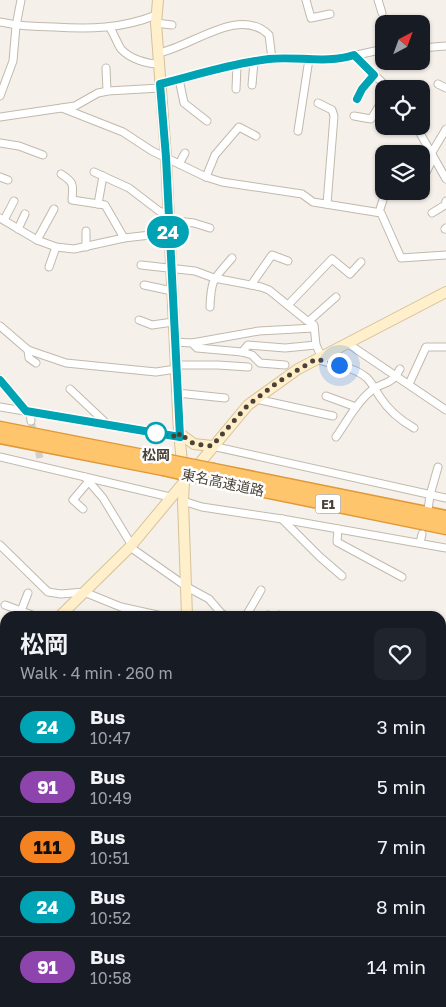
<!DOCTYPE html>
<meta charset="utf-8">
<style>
:root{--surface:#171b24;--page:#20242c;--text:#f1f3f6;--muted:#9ea1a6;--line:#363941}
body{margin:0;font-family:"Golos Text","Noto Sans JP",sans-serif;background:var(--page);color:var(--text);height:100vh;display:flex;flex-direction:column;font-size:19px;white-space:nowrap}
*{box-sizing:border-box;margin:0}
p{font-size:16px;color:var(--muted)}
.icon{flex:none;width:28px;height:28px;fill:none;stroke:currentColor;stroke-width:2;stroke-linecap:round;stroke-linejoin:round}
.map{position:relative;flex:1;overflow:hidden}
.side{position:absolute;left:0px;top:611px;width:446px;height:396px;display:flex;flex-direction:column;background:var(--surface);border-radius:15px 15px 0 0;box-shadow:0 1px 4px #0004}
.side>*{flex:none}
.badge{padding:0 10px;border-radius:16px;font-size:18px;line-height:32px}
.needle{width:32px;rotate:41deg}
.fabs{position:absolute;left:375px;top:15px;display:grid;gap:10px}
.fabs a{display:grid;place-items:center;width:55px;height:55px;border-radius:10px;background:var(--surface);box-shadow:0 1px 4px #0004;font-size:25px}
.you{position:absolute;width:25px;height:25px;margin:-12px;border:4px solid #fff;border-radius:50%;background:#1a73e8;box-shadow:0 0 0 8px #1a73e833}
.map>.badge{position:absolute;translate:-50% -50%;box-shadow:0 0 0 2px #fff}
.round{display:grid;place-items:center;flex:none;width:52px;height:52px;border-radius:10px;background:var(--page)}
.head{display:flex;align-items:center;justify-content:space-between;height:85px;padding:0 20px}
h1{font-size:24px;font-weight:700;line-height:38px}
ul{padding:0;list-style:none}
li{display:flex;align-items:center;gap:15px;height:60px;padding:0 20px;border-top:1px solid var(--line)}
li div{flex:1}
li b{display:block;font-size:19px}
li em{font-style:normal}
li .badge{min-width:55px;font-weight:700;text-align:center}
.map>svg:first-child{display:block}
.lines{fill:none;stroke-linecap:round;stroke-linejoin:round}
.stream{stroke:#a6d8f2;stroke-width:2}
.street-tunnel{stroke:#d3cec6;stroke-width:7;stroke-dasharray:7 3.5;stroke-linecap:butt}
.street-casing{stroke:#c1b9ac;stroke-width:9}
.secondary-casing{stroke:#d6c29a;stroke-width:12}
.highway-casing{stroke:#e19938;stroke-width:15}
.street{stroke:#fff;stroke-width:7}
.secondary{stroke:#ffefcb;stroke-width:10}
.highway{stroke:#ffc56c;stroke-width:12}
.rail-casing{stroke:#999;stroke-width:4}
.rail{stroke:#fff;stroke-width:2;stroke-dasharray:5.5;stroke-linecap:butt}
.highway-bridge-casing{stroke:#e19938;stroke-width:15;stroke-linecap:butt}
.highway-bridge{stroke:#ffc56c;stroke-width:12}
.line-casing{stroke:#fff;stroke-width:11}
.line{stroke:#00a3b4;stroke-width:8}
.walk{stroke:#4a4238;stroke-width:5;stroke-dasharray:0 9}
.stop-dot{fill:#fff;stroke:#00a3b4;stroke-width:2.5}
.labels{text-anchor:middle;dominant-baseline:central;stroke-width:5;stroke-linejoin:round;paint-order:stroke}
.shield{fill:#fff;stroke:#807b74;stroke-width:1}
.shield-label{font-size:12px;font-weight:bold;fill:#4a4238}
.stop-label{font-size:14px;font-weight:bold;fill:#4a4238;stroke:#fff}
.street-label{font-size:14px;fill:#4a4238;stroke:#fff}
</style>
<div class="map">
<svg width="446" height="1007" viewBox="0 0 446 1007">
<rect width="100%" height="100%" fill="#f5f1ea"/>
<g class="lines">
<g class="stream">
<path d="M 441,898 L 446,891"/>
<path d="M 371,1007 L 373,1002"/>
</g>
<path class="street-tunnel" d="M 31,421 L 40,458"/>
<defs>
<g id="street">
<path d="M 306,0 L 311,18 L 330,14"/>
<path d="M 378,0 L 382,13"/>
<path d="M 0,22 C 18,26 35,27 54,27 C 89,29 122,29 156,15"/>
<path d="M 156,23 L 172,25"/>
<path d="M 110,28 C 114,34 117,43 121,49 C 130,59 147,64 159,64"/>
<path d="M 421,48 L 446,46"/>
<path d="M 158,53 C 190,48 239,5 269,35 L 272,59"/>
<path d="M 354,55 L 389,89"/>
<path d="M 106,68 L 107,91"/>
<path d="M 179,79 L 184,103 L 207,121"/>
<path d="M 160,84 L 254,61 L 290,58 L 339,59 L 384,49"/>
<path d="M 438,84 L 446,88"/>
<path d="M 252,85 L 254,61"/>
<path d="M 236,89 L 237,65"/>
<path d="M 0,96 L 13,61 L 16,26 L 21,0"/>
<path d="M 357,99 L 361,89 L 374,75"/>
<path d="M 318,103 L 332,110 L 334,116 L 327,204"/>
<path d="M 62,108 L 123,132 L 152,151 L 206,177 L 222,182 L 302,194 L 313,202 L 381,213 L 401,258 L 446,255"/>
<path d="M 354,116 L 371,119 L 384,98"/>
<path d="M 0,117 L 75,106 L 98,93 L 108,91 L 160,88"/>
<path d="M 416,126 L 446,179"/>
<path d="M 404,129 L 410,126"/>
<path d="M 298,131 L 309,59"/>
<path d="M 0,143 L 19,146 L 43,155"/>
<path d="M 431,154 L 446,129"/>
<path d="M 179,164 L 185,153"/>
<path d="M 94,172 L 129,188 L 159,211 L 168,214"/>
<path d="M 61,174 C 75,183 73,185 72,200 L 105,205 L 124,238"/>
<path d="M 0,177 L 8,180"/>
<path d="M 206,177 L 215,155 L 239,127 L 256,136"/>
<path d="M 421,183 L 433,158"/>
<path d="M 417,194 L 418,191"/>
<path d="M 98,204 L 103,176"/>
<path d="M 379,212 L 386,191"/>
<path d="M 432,213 L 445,205 L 446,201"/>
<path d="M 0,218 L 37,240 L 56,247 L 74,249 L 124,238 L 168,233"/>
<path d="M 4,220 L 14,201"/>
<path d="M 168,220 L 194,223 L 210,228"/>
<path d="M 18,229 L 25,214"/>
<path d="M 445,229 L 446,228"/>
<path d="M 37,240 L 54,209"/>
<path d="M 86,247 L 86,231"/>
<path d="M 141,265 L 195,271 L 214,278 L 261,287 L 269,290 L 306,320 L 314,325 L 316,345 L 321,356"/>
<path d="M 49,267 L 56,247"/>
<path d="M 144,285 L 172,291"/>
<path d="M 251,285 L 272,255 L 288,261"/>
<path d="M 288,305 L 332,259 L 350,274 L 361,262"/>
<path d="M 210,307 C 211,278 214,279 232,258"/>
<path d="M 139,320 L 152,325 L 173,322"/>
<path d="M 309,321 L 336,297"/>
<path d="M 0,326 L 28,350 L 66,363 L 156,372 L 176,369"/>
<path d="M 175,342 L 192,343 L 197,348 L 242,352 L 252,355 L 260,363 L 285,365"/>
<path d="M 192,343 L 259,331 L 314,328"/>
<path d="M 347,343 L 446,410"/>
<path d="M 28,350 L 29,358 L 36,363"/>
<path d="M 242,352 L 248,345 L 285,348 L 316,345"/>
<path d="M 316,359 C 333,365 353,366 367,378 C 372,383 376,391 380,397 C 389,411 400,420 414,428"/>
<path d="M 176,365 L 218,365 L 248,367"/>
<path d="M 0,379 L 26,411"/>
<path d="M 409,384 L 426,347 L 446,347"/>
<path d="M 70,389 L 106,423"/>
<path d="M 177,393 L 225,398"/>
<path d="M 326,396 L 356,407"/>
<path d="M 256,399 L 333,416"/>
<path d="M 0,407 L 180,437"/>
<path d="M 30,412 L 31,421"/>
<path d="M 336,437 C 347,421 357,402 372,390 C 385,380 390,387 400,369"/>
<path d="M 212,446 L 446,498"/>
<path d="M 0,457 L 170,497"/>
<path d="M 85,477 L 103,498 L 131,544"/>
<path d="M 183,501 L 202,507 L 282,519 L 446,548"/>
<path d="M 83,509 L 73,500 L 89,481"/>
<path d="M 428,510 L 430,495 L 438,467"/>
<path d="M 282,519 L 320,557 L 342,576"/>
<path d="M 338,529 L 337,542 L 402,577"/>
<path d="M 420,543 L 422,534"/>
<path d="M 0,545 L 48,592 L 61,594 L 84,592 L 121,607 L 162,616"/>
<path d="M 130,547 L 187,587 L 209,599 L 222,614 L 228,616"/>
<path d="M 28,593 L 21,611 L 35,616"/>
<path d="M 5,605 L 21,611"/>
<path d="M 279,615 L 281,616"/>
<path d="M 246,616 L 261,590"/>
<path d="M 267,616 L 268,615"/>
<path d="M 441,682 L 446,685"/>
<path d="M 441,707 L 446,710"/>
<path d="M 441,738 L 446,741"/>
<path d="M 0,748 L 5,755"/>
<path d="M 441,775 L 446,778"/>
<path d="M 441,888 L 446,881"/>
<path d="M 441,936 L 446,934"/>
<path d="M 441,983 L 446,978"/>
<path d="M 107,1002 L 109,1007"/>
<path d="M 397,1002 L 398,1007"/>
<path d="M 35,1007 L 40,1002"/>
<path d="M 304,1007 L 307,1002"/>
<path d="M 364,1007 L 367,1002"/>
</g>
<g id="secondary">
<path d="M 158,0 L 156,23 L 166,157 L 179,433 L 184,481 L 183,501 L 187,616"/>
<path d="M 179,433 L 194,444 L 212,446"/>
<path d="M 60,616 L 130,547 L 248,405 L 298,369 L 446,292"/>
<path d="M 0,680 L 5,675"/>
<path d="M 0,696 L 5,703"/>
<path d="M 0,892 L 5,887"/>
<path d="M 281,1002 L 286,1007"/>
</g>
<g id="highway">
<path d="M 0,428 L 169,461"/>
<path d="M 0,437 L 163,469"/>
<path d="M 214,470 L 446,517"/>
<path d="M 211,480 L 446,528"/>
</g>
</defs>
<use href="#street" class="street-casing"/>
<use href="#secondary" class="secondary-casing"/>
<use href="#highway" class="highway-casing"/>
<use href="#street" class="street"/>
<use href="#secondary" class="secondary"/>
<use href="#highway" class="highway"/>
<defs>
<g id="rail">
<path d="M 441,989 L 446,987"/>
<path d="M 396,1007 L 407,1002"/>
</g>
</defs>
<use href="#rail" class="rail-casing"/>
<use href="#rail" class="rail"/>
<defs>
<g id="highway-bridge">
<path d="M 169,461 L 214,470"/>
<path d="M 163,469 L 211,480"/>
</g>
</defs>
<use href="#highway-bridge" class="highway-bridge-casing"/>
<use href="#highway-bridge" class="highway-bridge"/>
</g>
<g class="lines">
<defs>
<path id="line" d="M 0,380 L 26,411 L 180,437 L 166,157 L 160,84 C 196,75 233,63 269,59 C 297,56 327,64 354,55 L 374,75 L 362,89 L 357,99"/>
</defs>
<use href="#line" class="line-casing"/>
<use href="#line" class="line"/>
<path class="walk" d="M 156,433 L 180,437 L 179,433 L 194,444 L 212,446 L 248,405 L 278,382 L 316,359 L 339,365"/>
</g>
<circle class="stop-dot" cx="156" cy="433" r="10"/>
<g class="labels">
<rect class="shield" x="315.5" y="494.5" width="25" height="19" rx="4"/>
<g class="shield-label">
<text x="328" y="504">E1</text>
</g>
<g class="stop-label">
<text x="156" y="454">松岡</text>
</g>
<g class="street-label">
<text transform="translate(223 482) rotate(12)">東名高速道路</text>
</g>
</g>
</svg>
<div class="fabs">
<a><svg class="needle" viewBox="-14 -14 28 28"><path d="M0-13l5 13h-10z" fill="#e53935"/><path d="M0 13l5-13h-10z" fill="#9ea1a6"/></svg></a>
<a><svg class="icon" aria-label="locate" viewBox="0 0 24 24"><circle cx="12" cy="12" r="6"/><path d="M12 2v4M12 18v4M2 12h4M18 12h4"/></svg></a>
<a><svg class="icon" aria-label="layers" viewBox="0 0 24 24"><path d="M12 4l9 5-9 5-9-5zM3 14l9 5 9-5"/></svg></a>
</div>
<div class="you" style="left:339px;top:365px"></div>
<b class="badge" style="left:168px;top:232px;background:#00a3b4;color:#fff">24</b>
<section class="side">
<div class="head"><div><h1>松岡</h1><p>Walk · 4 min · 260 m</p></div><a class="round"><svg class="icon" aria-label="heart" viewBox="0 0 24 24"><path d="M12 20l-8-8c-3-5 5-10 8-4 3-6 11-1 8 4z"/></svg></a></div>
<ul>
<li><span class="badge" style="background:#00a3b4;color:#fff">24</span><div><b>Bus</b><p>10:47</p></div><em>3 min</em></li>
<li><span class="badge" style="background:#8e44ad;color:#fff">91</span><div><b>Bus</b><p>10:49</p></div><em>5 min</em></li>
<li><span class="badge" style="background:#f58220;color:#111">111</span><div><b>Bus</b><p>10:51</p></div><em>7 min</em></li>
<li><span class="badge" style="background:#00a3b4;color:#fff">24</span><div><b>Bus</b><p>10:52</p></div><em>8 min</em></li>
<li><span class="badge" style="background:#8e44ad;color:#fff">91</span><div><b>Bus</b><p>10:58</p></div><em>14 min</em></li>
</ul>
</section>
</div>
